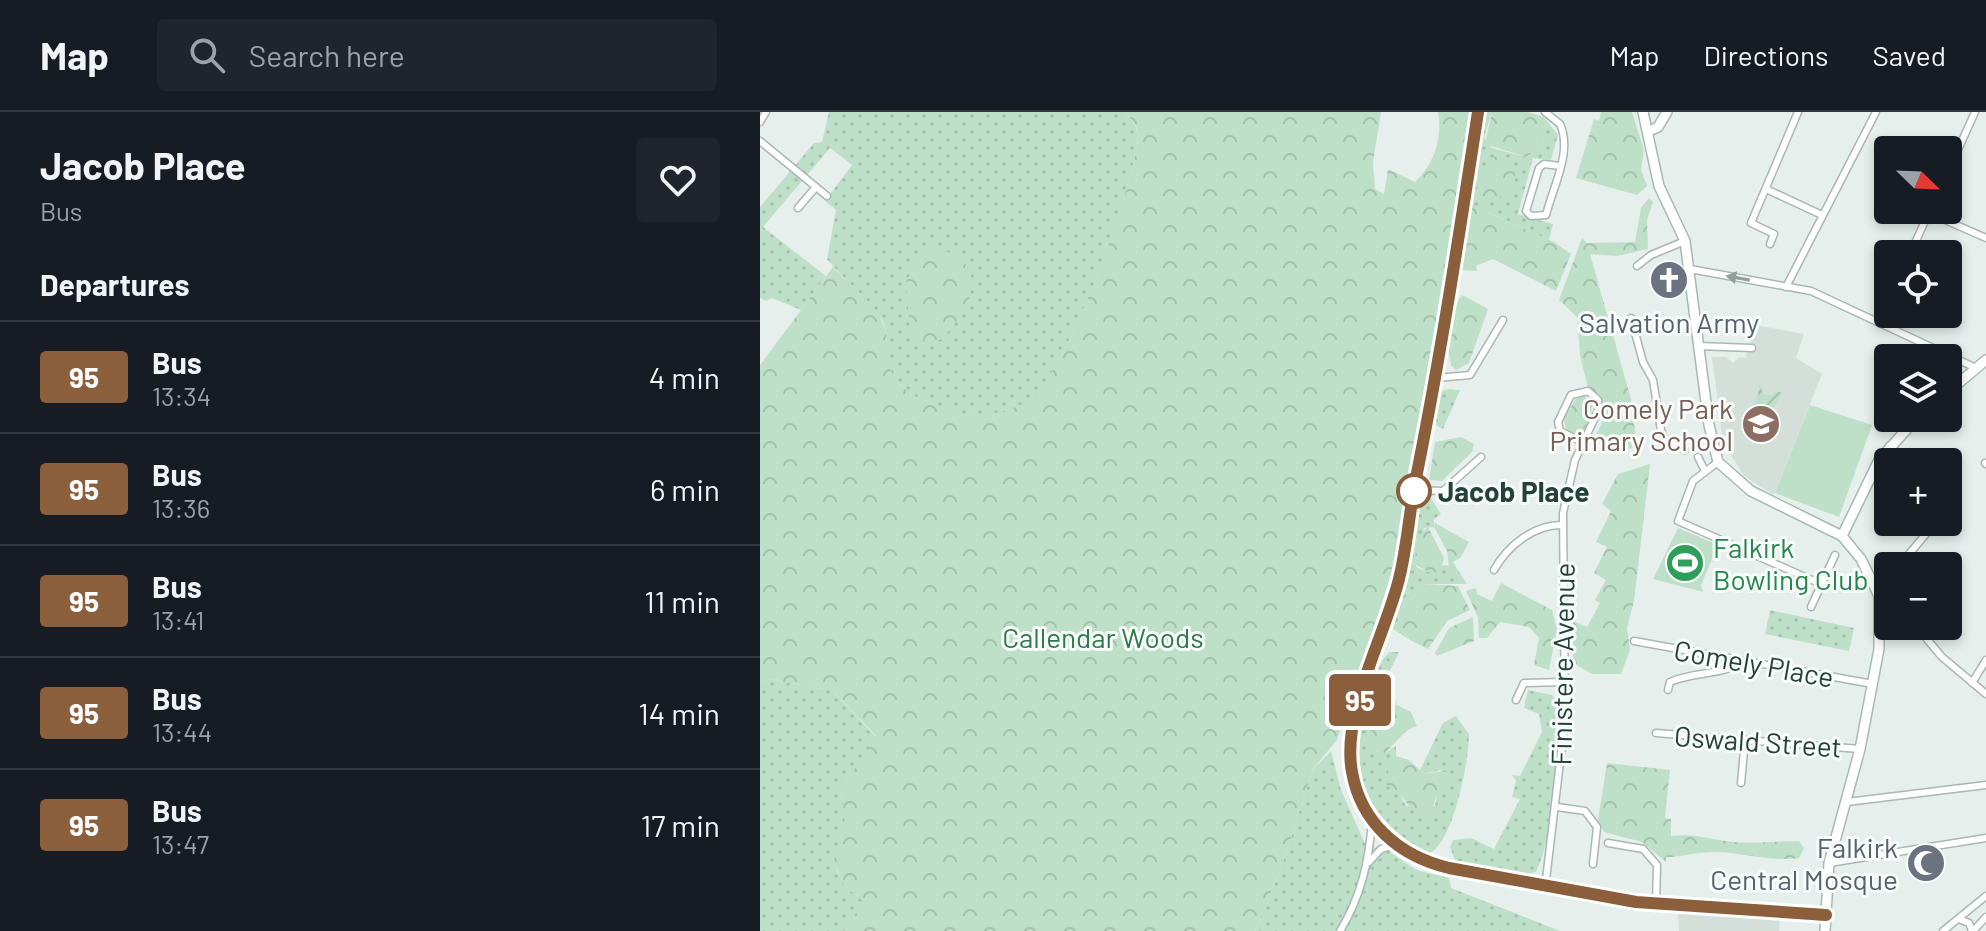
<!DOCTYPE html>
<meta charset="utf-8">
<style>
:root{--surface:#171b24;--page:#20242c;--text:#f1f3f6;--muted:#9ea1a6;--line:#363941}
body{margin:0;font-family:Barlow,sans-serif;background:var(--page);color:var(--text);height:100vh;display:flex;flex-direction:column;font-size:30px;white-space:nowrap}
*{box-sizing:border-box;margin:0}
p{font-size:26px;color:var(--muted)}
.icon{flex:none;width:44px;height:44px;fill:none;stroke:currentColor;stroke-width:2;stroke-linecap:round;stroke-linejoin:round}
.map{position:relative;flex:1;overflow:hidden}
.sheet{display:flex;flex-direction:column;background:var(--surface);width:760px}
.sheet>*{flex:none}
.badge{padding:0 16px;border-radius:6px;font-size:28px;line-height:52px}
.needle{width:52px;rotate:113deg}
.tools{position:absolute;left:1114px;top:24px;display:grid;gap:16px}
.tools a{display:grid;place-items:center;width:88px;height:88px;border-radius:8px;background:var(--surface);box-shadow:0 4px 12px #0003;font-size:40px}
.map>.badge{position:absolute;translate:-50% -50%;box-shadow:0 0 0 4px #fff}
h2{padding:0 40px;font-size:30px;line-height:72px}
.round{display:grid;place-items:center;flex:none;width:84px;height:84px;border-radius:8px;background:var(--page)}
.head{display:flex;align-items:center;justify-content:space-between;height:136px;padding:0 40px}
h1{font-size:38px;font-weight:700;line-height:60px}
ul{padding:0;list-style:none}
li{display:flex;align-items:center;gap:24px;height:112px;padding:0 40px;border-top:2px solid var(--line)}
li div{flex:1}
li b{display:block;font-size:30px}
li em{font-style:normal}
li .badge{min-width:88px;font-weight:700;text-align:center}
header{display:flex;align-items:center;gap:48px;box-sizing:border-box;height:112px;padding:0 40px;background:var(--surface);border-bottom:2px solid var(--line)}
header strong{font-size:38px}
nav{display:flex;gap:44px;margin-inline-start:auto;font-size:28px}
.search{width:560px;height:72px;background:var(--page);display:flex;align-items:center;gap:20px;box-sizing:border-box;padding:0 28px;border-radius:8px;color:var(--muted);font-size:30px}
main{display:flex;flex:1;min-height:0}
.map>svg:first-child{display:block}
.built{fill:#d4dfda}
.grass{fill:url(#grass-dots)}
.forest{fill:url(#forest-crowns)}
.garden{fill:url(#garden-furrows)}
.pitch{fill:#bfe0c8}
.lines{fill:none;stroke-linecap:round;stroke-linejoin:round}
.street-casing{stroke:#a8b8b2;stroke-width:9}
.secondary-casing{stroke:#a4bbb3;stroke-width:12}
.street{stroke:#fff;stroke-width:6}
.secondary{stroke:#fff;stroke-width:9}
.oneway{fill:#92a09c}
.line-casing{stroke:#fff;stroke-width:18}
.line{stroke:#8b5e3c;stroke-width:12}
.stop-dot{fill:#fff;stroke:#8b5e3c;stroke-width:4}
.labels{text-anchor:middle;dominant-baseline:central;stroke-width:6;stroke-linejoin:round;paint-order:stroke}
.worship-label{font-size:28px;fill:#5b616d;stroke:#f7fbf9}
.education-label{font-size:28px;fill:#785e54;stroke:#f7fbf9;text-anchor:end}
.stop-label{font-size:28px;font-weight:bold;fill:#24423a;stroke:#f7fbf9;text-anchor:start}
.leisure-label{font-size:28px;fill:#27864d;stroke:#f7fbf9;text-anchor:start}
.park-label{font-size:28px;fill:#2d7a4b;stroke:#f7fbf9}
.street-label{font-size:28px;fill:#24423a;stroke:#f7fbf9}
</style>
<header>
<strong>Map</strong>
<div class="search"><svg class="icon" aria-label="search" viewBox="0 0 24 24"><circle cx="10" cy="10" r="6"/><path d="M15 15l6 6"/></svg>Search here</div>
<nav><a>Map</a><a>Directions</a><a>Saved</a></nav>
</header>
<main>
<section class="sheet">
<div class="head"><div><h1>Jacob Place</h1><p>Bus</p></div><a class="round"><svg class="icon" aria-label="heart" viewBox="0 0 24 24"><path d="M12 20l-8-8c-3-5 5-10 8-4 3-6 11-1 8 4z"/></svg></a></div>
<h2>Departures</h2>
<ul>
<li><span class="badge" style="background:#8b5e3c;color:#fff">95</span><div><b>Bus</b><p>13:34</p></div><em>4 min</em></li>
<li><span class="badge" style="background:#8b5e3c;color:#fff">95</span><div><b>Bus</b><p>13:36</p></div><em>6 min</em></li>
<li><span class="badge" style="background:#8b5e3c;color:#fff">95</span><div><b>Bus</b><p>13:41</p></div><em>11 min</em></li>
<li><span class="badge" style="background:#8b5e3c;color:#fff">95</span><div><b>Bus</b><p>13:44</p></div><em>14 min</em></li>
<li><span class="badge" style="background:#8b5e3c;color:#fff">95</span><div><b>Bus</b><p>13:47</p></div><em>17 min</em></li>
</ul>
</section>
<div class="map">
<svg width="1226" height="819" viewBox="0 0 1226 819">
<defs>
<pattern id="grass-dots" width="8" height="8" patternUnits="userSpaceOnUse" patternTransform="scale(2)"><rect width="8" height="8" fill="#bfe0c8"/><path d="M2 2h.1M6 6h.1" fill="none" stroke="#a4c1ad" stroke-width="1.8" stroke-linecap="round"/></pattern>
<pattern id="forest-crowns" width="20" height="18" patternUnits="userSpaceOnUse" patternTransform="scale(2)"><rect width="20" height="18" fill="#bfe0c8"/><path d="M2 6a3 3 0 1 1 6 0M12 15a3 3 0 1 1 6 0" fill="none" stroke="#a4c1ad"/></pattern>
<pattern id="garden-furrows" width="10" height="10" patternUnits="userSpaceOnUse" patternTransform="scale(2)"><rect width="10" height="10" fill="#bfe0c8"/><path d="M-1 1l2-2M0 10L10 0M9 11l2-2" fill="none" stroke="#a4c1ad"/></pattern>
</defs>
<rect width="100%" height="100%" fill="#e6efeb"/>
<g class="built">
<path d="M 990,212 L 1044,222 L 1036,246 L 1062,262 L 1014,383 L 984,364 L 963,330 L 952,245 L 966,245 L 973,251 L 979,245 L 986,246 L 987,240 L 992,240 Z"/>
<path d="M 918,802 L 1020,805 L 1019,819 L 919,819 Z"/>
</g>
<g class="grass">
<path d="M 69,0 L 365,0 C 372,9 378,14 378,26 C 374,75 308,260 270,288 C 256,298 228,305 212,303 C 182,301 136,283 128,252 C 124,236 131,220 120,205 C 105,184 83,167 67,147 L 76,98 L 65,89 L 92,53 L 70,36 L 3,115 L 66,164 L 41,198 L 12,186 L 6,189 L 0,186 L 0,95 L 54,31 L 62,30 Z"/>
<path d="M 726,0 L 732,0 L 724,25 L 732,36 L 766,45 L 781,35 L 786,16 L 784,5 L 798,23 L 791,48 L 773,46 L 758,102 L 793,112 L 789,128 L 723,98 L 710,96 Z"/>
<path d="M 686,277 L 700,278 L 683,317 L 674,312 L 680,281 Z"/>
<path d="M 671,386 L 681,402 L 674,407 L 674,415 L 664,416 L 656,455 L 669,460 L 684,453 L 696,455 L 707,472 L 665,472 L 639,500 L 643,520 L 650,528 L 633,517 L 645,475 L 656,407 L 663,389 Z"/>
<path d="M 1010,498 L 1094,516 L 1089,539 L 1005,522 Z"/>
<path d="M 630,540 L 639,540 L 619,581 L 638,591 L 631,591 L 625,641 L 636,634 L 636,644 L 632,646 L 637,676 L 646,694 L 675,694 L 681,658 L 664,662 L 660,658 L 683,611 L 696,604 L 709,622 C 709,649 694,729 669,742 C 598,701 586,653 612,579 C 616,566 619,547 630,540 Z"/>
<path d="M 9,567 L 73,579 L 116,625 L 81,678 C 82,687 85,696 85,704 C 85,749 56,751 104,789 L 86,819 L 0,819 L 0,570 Z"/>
<path d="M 768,578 L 792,583 L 797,589 C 794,643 799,710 776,760 L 764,763 L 696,750 L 690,735 L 693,728 L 711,726 L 734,737 L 760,687 L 752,685 L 756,669 L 752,663 L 760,664 L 782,620 L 779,602 L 764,596 Z"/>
<path d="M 571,639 L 581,678 L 606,734 L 627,738 L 656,758 L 689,766 L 691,776 L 800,819 L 495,819 L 521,756 L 553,657 Z"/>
</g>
<g class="forest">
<path d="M 365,0 L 621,0 L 613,50 L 615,77 L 624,82 L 628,57 L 655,70 C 674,52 683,26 678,0 L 711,0 L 689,148 L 632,460 L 577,628 L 553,657 L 521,756 L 495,819 L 86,819 L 103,789 L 83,773 L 74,749 L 85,706 L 81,678 L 116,624 L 73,579 L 9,567 L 0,570 L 0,253 L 73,155 C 88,171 112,189 122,209 C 129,223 126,235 128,250 C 134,283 181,299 210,303 C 227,305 255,298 269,288 C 307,263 374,74 378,26 C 379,14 372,9 365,0 Z"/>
<path d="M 732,0 L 768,0 L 784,5 L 786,16 L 781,35 L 766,45 L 725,32 Z"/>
<path d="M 841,0 L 872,0 L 884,38 L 881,58 L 887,74 L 877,83 L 816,66 L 834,7 L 839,9 Z"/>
<path d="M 744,44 L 753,49 C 761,74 747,89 721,88 L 715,81 L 723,59 L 733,45 Z"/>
<path d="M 889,86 L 893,90 L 887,108 L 888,137 L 857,144 L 830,142 L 871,287 L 877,335 L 855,339 L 832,331 L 846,302 L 841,299 L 836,281 L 828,276 L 820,243 L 817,205 L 799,188 L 822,126 L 827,131 L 875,130 L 881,96 Z"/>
<path d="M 716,95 L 794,130 L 811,142 L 796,179 L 733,147 L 716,154 L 717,159 L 702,158 L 710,96 Z"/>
<path d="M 174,136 C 235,148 211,199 180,228 L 164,229 L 150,221 L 146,170 L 162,140 Z"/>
<path d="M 702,183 L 728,197 L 709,251 L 696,258 L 691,253 C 686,233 688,199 702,183 Z"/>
<path d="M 818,284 L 825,284 L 831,290 C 834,301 827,319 816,323 L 806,317 L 803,306 Z"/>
<path d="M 701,325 L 714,332 L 712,340 L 682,369 L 669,368 L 675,330 Z"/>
<path d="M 890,352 L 874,489 L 867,516 L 870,538 L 861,562 L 832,562 L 813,551 L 813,509 L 827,515 L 840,491 L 835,488 L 846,468 L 834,461 L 847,435 L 836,430 L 851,399 L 842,392 L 858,362 Z"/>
<path d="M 675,411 L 709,430 L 701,445 L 693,450 L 696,455 L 689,455 L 687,439 L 674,415 Z"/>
<path d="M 668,415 L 684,446 L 680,460 L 669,460 L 654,452 L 659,424 Z"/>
<path d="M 741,471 L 792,498 L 797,517 L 789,558 L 774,553 L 779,526 L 769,515 L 740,510 L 727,526 L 719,526 L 718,505 L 706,479 L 716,476 L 717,482 L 732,489 Z"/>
<path d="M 665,472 L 698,474 L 710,498 L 687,509 L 668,537 L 650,528 L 638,513 L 639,500 Z"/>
<path d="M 713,505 L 714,529 L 677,544 L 675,541 L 689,516 Z"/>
<path d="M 631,590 L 651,600 L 657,614 L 647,618 L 625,641 L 611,634 C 607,613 613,601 631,590 Z"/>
<path d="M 636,644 L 649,648 L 664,662 L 688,658 L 688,668 L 680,673 L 669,707 C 641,697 648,680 625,672 L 632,645 Z"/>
<path d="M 847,651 L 910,658 L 905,706 L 911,707 L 911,724 C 935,721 952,728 974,730 C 996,732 1017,729 1039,729 L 1044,736 L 1039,746 C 1010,750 986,741 957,740 C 939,739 924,745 906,745 L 906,750 L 882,730 L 844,720 L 838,708 Z"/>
</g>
<path class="garden" d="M 999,271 L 1004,282 L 1011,284 L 1015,280 L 1022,280 L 1008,308 L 1008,321 L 1001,318 L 1003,313 L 993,309 L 990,314 L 984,312 L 998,283 Z"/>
<g class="pitch">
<path d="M 1050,293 L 1112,313 L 1079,405 L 1015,381 Z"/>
<path d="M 918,416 L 958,433 L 941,473 L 943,480 L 893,467 Z"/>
</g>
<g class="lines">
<defs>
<g id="street">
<path d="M 785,0 L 800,12 C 812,38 795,71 788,96 L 786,103 L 771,104 L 766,99 L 779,56 L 784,52 L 800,54"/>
<path d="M 0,10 L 6,0"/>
<path d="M 0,29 L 67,84"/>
<path d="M 1188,60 L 1215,0"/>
<path d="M 1006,77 L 1062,103"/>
<path d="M 38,96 L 56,75"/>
<path d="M 1169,101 L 1226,126"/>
<path d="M 1010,132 L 1014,122 L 991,111 L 1038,0"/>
<path d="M 1150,142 L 1170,98"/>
<path d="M 877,154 L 891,143 L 925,129"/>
<path d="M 930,157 L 1051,179 L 1216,256"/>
<path d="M 1026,175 L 1116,0"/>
<path d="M 871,206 L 883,250 L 893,268 L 901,318 L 904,326 L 925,338"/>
<path d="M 1119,210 L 1128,191"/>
<path d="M 938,234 L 992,236"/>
<path d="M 676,266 L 710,263 L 743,208"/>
<path d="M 1129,334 L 1151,350"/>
<path d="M 938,345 L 945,359"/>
<path d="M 958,350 L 933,369 L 918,409 L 1061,472"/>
<path d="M 1225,351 L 1226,352"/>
<path d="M 654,378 L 683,379 L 721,345"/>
<path d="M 1139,454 L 1176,410"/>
<path d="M 734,458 C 748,433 775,412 803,413"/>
<path d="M 1115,475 L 1128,468"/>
<path d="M 1051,495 L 1075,443"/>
<path d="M 1156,514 L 1182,545 L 1226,582"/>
<path d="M 874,529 L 1113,572"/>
<path d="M 1212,571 L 1226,548"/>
<path d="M 908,578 L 910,570 C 933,559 963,564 983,549"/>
<path d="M 756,588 L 764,571 L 806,570"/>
<path d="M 896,621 L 1100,637"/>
<path d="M 981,671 L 985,628"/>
<path d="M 1087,690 L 1226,673"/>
<path d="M 797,695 L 825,699 L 837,715 L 833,752"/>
<path d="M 848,731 L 883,737 L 897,753 L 896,792"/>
<path d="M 609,750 L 621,737 L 635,733"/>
<path d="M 1069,751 L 1226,726"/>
<path d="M 785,776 L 805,608 L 803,401 L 815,348 L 838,299 L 838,288 L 828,279 L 811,283 L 798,310 L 800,319 L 822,330"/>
<path d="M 1199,807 L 1209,811 L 1212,819"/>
<path d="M 580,819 C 601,785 609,749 612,709"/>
<path d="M 1183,819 L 1226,784"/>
<path d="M 1213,819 L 1226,805"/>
</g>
<g id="secondary">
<path d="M 718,0 C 700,120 681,240 658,359 C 651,395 648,432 639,467 C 624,525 581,601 592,660 C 601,712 640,744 689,756 L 854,787 L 1066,803"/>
<path d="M 883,0 L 899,74 L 925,129 L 949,313 L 958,350 L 991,379 L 1082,424 L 1101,447 L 1119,484 L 1119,537 L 1100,637 L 1069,751 L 1065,819"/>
<path d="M 889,19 L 898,15 L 907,0"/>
<path d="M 1188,280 L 1226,248"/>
<path d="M 1082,424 L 1119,348 L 1157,306"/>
</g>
</defs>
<use href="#street" class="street-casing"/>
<use href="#secondary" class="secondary-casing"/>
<use href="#street" class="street"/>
<use href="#secondary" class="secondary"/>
</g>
<defs><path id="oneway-solid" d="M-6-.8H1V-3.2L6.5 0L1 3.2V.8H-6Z" transform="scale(2)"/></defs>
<use class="oneway" href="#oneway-solid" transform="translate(978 166) rotate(-170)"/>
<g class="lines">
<defs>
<path id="line" d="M 718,0 C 699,124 680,248 655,371 C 649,403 647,435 639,467 C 625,524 581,601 592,660 C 601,711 639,744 689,756 L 876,790 L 1066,803"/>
</defs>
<use href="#line" class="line-casing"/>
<use href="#line" class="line"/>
</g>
<defs>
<symbol id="church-disc" viewBox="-11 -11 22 22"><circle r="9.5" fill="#6b7280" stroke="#f7fbf9"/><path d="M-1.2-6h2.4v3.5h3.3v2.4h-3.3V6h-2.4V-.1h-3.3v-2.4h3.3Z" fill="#fff"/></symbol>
<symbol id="school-disc" viewBox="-11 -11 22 22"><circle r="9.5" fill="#8d6e63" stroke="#f7fbf9"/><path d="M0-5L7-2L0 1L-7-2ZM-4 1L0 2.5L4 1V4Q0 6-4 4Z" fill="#fff"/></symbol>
<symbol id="stadium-disc" viewBox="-11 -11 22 22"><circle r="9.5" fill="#2e9e5b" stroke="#f7fbf9"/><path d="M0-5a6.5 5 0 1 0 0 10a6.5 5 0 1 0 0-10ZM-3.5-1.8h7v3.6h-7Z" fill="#fff"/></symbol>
<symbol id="mosque-disc" viewBox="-11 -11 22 22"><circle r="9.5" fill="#6b7280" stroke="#f7fbf9"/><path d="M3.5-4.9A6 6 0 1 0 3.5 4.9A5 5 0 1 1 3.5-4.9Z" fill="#fff"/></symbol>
</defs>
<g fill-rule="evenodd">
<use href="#church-disc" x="887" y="146" width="44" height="44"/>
<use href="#school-disc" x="979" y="290" width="44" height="44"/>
<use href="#stadium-disc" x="903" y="429" width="44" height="44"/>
<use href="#mosque-disc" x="1144" y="729" width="44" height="44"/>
</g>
<circle class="stop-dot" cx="654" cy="379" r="16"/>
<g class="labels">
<g class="worship-label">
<text x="909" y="210">Salvation Army</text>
<text x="1138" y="735" text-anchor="end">Falkirk<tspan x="1138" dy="32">Central Mosque</tspan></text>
</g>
<g class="education-label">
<text x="973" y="296">Comely Park<tspan x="973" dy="32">Primary School</tspan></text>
</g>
<g class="stop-label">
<text x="678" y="379">Jacob Place</text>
</g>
<g class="leisure-label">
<text x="953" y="435">Falkirk<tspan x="953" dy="32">Bowling Club</tspan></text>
</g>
<g class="park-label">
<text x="343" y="525">Callendar Woods</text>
</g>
<g class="street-label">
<text transform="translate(994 551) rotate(10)">Comely Place</text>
<text transform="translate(802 552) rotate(-89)">Finistere Avenue</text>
<text transform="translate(998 629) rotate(4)">Oswald Street</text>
</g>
</g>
</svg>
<div class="tools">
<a><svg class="needle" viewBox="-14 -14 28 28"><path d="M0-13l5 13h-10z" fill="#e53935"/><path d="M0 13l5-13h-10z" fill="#9ea1a6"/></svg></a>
<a><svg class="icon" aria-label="locate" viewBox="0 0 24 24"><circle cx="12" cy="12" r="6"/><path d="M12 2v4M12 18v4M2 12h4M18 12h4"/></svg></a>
<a><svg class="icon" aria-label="layers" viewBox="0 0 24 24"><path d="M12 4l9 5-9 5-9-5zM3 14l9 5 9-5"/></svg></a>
<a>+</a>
<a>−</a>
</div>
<b class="badge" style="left:600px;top:588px;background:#8b5e3c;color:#fff">95</b>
</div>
</main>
